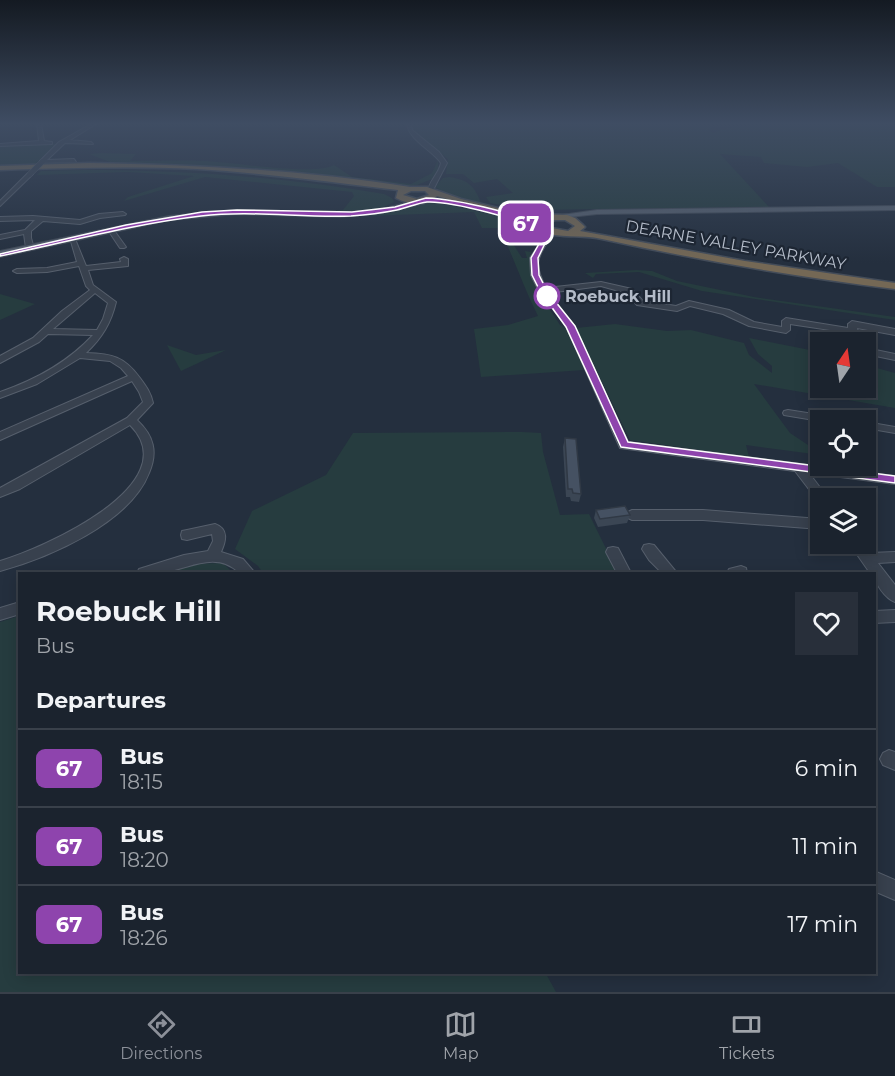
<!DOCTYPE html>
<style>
:root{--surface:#1b232e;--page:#282f3a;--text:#f1f3f6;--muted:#a0a4aa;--line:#39404a;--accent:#8c9099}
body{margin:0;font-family:Montserrat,sans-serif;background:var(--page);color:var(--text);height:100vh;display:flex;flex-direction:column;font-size:22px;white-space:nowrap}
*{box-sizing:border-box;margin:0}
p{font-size:20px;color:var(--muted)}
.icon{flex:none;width:33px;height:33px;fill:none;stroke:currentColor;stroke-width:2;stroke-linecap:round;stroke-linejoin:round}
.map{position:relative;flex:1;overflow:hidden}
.panel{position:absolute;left:18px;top:572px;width:858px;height:402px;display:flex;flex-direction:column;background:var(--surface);border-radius:0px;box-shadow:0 3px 15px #0003,0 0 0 2px var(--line)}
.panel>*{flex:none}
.badge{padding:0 12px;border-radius:9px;font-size:21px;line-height:39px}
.needle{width:39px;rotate:13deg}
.fabs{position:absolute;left:810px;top:332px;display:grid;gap:12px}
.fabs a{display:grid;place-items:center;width:66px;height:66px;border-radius:0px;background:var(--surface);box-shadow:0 3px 15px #0003,0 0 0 2px var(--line);font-size:30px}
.map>.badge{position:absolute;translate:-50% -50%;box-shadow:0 0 0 3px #fff}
h2{padding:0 18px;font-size:22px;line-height:54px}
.round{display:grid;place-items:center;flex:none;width:63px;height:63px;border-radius:0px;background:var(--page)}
.headline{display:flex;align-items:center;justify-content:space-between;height:102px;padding:0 18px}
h1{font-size:28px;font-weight:700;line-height:45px}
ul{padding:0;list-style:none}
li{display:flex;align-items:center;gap:18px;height:78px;padding:0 18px;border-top:2px solid var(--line)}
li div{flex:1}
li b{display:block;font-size:22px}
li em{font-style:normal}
li .badge{min-width:66px;font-weight:700;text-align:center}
.tabs{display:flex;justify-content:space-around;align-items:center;height:84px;border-top:2px solid var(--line);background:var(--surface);font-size:16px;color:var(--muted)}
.tabs a{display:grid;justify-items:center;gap:3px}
.tabs .current{color:var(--accent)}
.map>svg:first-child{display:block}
.green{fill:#263c3f}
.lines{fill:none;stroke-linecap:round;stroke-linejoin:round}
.minor-casing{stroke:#565f6c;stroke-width:2}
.major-casing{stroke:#414a57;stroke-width:2}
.highway-casing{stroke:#434c59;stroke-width:3}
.minor{fill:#38414e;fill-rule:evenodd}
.major{fill:#56606e;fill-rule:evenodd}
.highway{fill:#746855;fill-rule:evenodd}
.minor-bridge-casing{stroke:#565f6c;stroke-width:6;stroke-linecap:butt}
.minor-bridge{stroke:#38414e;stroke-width:5}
.wall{fill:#3b4654}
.building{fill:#455162;stroke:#303945;stroke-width:1.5}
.line{fill:#8e44ad;stroke:#fff;stroke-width:1.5}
.stop-dot{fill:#fff;stroke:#8e44ad;stroke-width:3}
.labels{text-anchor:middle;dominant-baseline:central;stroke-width:4.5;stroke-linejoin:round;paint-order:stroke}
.far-street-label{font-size:16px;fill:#b4bcc9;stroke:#1d2633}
.far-stop-label{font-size:16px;font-weight:bold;fill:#b4bcc9;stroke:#1d2633;text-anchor:start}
</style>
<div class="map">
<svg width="895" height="992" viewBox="0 0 895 992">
<rect width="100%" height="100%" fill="#242f3e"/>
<g class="green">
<path d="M 412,124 L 714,124 L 709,131 L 713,133 C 734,118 862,124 895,124 L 895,187 L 877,187 L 838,163 L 807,167 L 764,163 L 761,157 L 720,154 L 769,207 L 529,210 L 490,203 L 486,197 L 513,193 L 497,179 L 474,183 L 463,174 L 446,174 L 448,159 L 413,131 Z"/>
<path d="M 42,143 L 57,144 L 34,165 L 0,166 L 0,146 Z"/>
<path d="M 101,153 L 136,154 L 130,161 C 155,161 180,160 205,161 C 233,162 314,176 334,165 L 352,177 L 411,184 L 432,173 L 438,160 L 438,169 L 432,179 L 417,185 L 399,187 L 320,176 L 220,166 L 46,165 L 44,163 L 110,162 L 89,154 Z"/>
<path d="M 83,170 C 185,170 284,177 384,194 L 392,198 L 394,202 L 377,210 L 313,212 L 343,210 L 354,196 L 352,192 L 205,177 L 124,201 L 128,197 L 194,176 L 127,172 L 37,175 L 41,171 Z"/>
<path d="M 449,177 C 468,180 474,185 481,203 L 450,196 L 435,187 L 443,178 Z"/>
<path d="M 434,202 L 499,216 L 503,228 L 522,258 L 527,258 L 525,251 L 531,252 C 524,279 546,302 560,325 L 568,329 L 584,370 L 481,377 L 474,329 L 508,325 L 538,316 C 523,287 514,257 499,228 L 482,228 L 474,212 L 340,217 L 374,214 Z"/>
<path d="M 507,218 L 541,234 L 542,238 L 536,244 L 521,244 Z"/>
<path d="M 636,270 L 652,271 L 677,281 L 754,297 L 895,317 L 895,320 L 702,291 L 639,272 L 596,274 L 593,278 L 585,273 Z"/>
<path d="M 0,294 L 35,304 L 0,320 Z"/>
<path d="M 615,324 L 667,331 L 691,330 L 744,343 L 749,355 L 772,373 L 772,366 L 758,354 L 749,338 L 820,352 L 820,387 L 866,387 L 866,365 L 895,373 L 895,408 L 754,384 L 790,433 L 808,445 L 813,454 L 746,445 L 749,457 L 630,440 L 576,328 Z"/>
<path d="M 167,345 L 196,355 L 226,350 L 181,371 Z"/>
<path d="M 522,432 L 541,433 L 543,452 L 560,515 L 589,514 L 618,573 L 263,573 L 258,566 L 235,549 L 252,511 L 326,475 L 353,433 Z"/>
<path d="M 223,563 L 233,573 L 160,573 L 190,564 Z"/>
<path d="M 19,616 L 20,972 L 545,972 L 556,992 L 0,992 L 0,622 Z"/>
</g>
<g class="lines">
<defs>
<g id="minor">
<path d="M 37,124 L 41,124 L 44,141 L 52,142 L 52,144 L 0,146 L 0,144 L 39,141 Z"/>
<path d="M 91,124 L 96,124 L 70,140 L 91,142 L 93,144 L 65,143 L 47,160 L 74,159 L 76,162 L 40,163 L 40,161 L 59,142 Z"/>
<path d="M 407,124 L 411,124 L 412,130 L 439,152 L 447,163 L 432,192 L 428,192 C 428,182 439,174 441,163 C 432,150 409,140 407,124 Z"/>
<path d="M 28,173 L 33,174 L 0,206 L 0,201 Z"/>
<path d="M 123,212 L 126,214 L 125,215 L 100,218 L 80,224 L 43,221 L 31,231 L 31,238 L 34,248 L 30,250 L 26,248 L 24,234 L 0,239 L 0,235 L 25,230 L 35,220 L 0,221 L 0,217 L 33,216 L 80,220 L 99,214 Z"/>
<path d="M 540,228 L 544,228 L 551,236 C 537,259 533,263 546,288 L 601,282 L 632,289 L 643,301 L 676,306 L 689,301 L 729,310 L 754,322 L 782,327 L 782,321 L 786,318 L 848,328 L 848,324 L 852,321 L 895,329 L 895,335 L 857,328 L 860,342 L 852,342 L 850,333 L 790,324 L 790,330 L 786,333 L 749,326 L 723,314 L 690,306 L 677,311 L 637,305 L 626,293 L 601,286 L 548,293 L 574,326 L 628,442 L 895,476 L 895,484 L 809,473 L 828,498 L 820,498 L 820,502 L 818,501 L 795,471 L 620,448 L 566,326 L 539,291 L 531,275 L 530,258 L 545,236 L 539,229 Z"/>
<path d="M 109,229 L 113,229 L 126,247 L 124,248 L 120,248 L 108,230 Z"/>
<path d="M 70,238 L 75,239 L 86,266 L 121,262 L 120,259 L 124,257 L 128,259 L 128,266 L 88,270 L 93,285 L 116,302 C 111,323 102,338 86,353 C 112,354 124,356 140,378 C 146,386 151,393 153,403 L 137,420 C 154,436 158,452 149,473 C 130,523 48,558 0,571 L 0,561 C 42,549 189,484 130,425 L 20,489 L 0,497 L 0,488 L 127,418 L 143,402 L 139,392 L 132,381 L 0,440 L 0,432 L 128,376 L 121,368 L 110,361 L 80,358 L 37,384 L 0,398 L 0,392 C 35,380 67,363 93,335 L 48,334 L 39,342 L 0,363 L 0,356 L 33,338 L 62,311 L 90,290 L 86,286 L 79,266 L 47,272 L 17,273 L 13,271 L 17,269 L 47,268 L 77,262 ZM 95,293 L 108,303 L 103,319 L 97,330 L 53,329 Z"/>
<path d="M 866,348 L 895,354 L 895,360 L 866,354 Z"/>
<path d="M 788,410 L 833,417 L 838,420 L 820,421 L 784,415 L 783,413 L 784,411 Z"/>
<path d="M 866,422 L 895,427 L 895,433 L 866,428 Z"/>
<path d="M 632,510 L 703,510 L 820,519 L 820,529 L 703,520 L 632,520 L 628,518 L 626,515 L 628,512 Z"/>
<path d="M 215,524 C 229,529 226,541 221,552 L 243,559 L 255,573 L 239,573 C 217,550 188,569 162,573 C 154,574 145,573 137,573 L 139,569 L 184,555 L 208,551 L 213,541 L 212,534 L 187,540 L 182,539 L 181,535 L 182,531 L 187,530 Z"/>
<path d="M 849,543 L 862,543 L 870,553 L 895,552 L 895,562 L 878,563 L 895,585 L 895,602 C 886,599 874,583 874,573 L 870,573 Z"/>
<path d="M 649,544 L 654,545 L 677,573 L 662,573 L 649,560 L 642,549 L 644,545 Z"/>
<path d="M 613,547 L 618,548 L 631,573 L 617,573 L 606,552 L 608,548 Z"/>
<path d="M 741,566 L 746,568 L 747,573 L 727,573 L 729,569 Z"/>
<path d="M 20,602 L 20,614 L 0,620 L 0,608 Z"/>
<path d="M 895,610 L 895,622 L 874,623 L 874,611 Z"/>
<path d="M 889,750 L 895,752 L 895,770 L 883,765 L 880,759 L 883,753 Z"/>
<path d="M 874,871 L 895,880 L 895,900 L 874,891 Z"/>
</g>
<g id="major">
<path d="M 422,199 L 426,201 L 425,203 L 382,213 L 340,217 L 237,214 L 169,220 L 0,257 L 0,251 L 169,216 L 237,210 L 340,213 L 382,209 Z"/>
<path d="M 895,206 L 895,210 L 597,214 L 552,219 L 548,217 L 597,210 Z"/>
</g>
<path id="highway" d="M 90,163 C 197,165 304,170 410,187 L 427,187 L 461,199 L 506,210 L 536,214 L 567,215 L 575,218 L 583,225 L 585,227 L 580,231 L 745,261 L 895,283 L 895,289 C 796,277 699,260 602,239 C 581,234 559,239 539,231 L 535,223 L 538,220 L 489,212 L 437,196 C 425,207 410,205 396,198 L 398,190 C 331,182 264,173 197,169 C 131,166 66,168 0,170 L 0,166 ZM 411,191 L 425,191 L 429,195 L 417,199 L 403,195 ZM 555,220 L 565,220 L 575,226 L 568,231 L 546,227 L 544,224 Z"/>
</defs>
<use href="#minor" class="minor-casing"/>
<use href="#major" class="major-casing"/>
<use href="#highway" class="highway-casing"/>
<use href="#minor" class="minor"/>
<use href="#major" class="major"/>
<use href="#highway" class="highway"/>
<defs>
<path id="minor-bridge" d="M 30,174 L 42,162"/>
</defs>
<use href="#minor-bridge" class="minor-bridge-casing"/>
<use href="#minor-bridge" class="minor-bridge"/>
</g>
<g class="wall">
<path d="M 565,438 L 581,494 L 579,502 L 571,501 L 570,497 L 566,497 L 563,447 Z"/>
<path d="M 596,510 L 630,515 L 627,523 L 598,527 L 594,518 Z"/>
</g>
<g class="building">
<path d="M 565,438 L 576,439 L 581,494 L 573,493 L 572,489 L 568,489 Z"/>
<path d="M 625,506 L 630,515 L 600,519 L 596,510 Z"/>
</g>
<linearGradient id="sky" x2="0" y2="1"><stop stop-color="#141a22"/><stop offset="0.47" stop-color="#3f4d63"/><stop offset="1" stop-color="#3f4d63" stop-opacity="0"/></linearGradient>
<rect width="895" height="263" fill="url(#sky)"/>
<path class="line" d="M 426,198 C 454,199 530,214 550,233 L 538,258 L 539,275 L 547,291 L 575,326 L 628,442 L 895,476 L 895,483 L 621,447 L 566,327 L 540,291 L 532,275 L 531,258 L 544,235 C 529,220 450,201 427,202 C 417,203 407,208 397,210 C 382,213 366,215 351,216 C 301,218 251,210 201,216 C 133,224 67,242 0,256 L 0,254 L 126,225 L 202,212 L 237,210 L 352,212 L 395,207 Z"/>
<circle class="stop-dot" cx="547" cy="296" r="12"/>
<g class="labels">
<g class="far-street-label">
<text transform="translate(736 245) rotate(10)">DEARNE VALLEY PARKWAY</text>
</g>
<g class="far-stop-label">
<text x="565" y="296">Roebuck Hill</text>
</g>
</g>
</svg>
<div class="fabs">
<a><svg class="needle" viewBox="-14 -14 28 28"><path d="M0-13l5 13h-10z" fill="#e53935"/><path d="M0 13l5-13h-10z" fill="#a0a4aa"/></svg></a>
<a><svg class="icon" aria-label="locate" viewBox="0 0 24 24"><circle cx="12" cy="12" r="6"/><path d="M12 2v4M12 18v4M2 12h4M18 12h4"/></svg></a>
<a><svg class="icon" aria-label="layers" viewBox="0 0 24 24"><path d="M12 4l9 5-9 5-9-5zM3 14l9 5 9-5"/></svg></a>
</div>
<b class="badge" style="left:526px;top:223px;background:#8e44ad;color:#fff">67</b>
<section class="panel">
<div class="headline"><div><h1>Roebuck Hill</h1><p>Bus</p></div><a class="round"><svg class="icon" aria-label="heart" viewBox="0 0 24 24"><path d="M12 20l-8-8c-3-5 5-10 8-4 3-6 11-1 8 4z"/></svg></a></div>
<h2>Departures</h2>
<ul>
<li><span class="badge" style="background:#8e44ad;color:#fff">67</span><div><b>Bus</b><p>18:15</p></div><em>6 min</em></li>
<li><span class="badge" style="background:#8e44ad;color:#fff">67</span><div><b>Bus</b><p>18:20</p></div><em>11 min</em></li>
<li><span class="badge" style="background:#8e44ad;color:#fff">67</span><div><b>Bus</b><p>18:26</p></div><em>17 min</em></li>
</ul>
</section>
</div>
<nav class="tabs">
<a class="current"><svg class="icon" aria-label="directions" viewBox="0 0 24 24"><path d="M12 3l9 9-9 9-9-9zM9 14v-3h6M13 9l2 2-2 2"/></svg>Directions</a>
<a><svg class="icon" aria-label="map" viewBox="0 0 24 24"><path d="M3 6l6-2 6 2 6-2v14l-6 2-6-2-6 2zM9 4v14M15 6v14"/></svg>Map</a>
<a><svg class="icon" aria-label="tickets" viewBox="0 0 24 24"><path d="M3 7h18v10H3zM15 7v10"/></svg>Tickets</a>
</nav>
